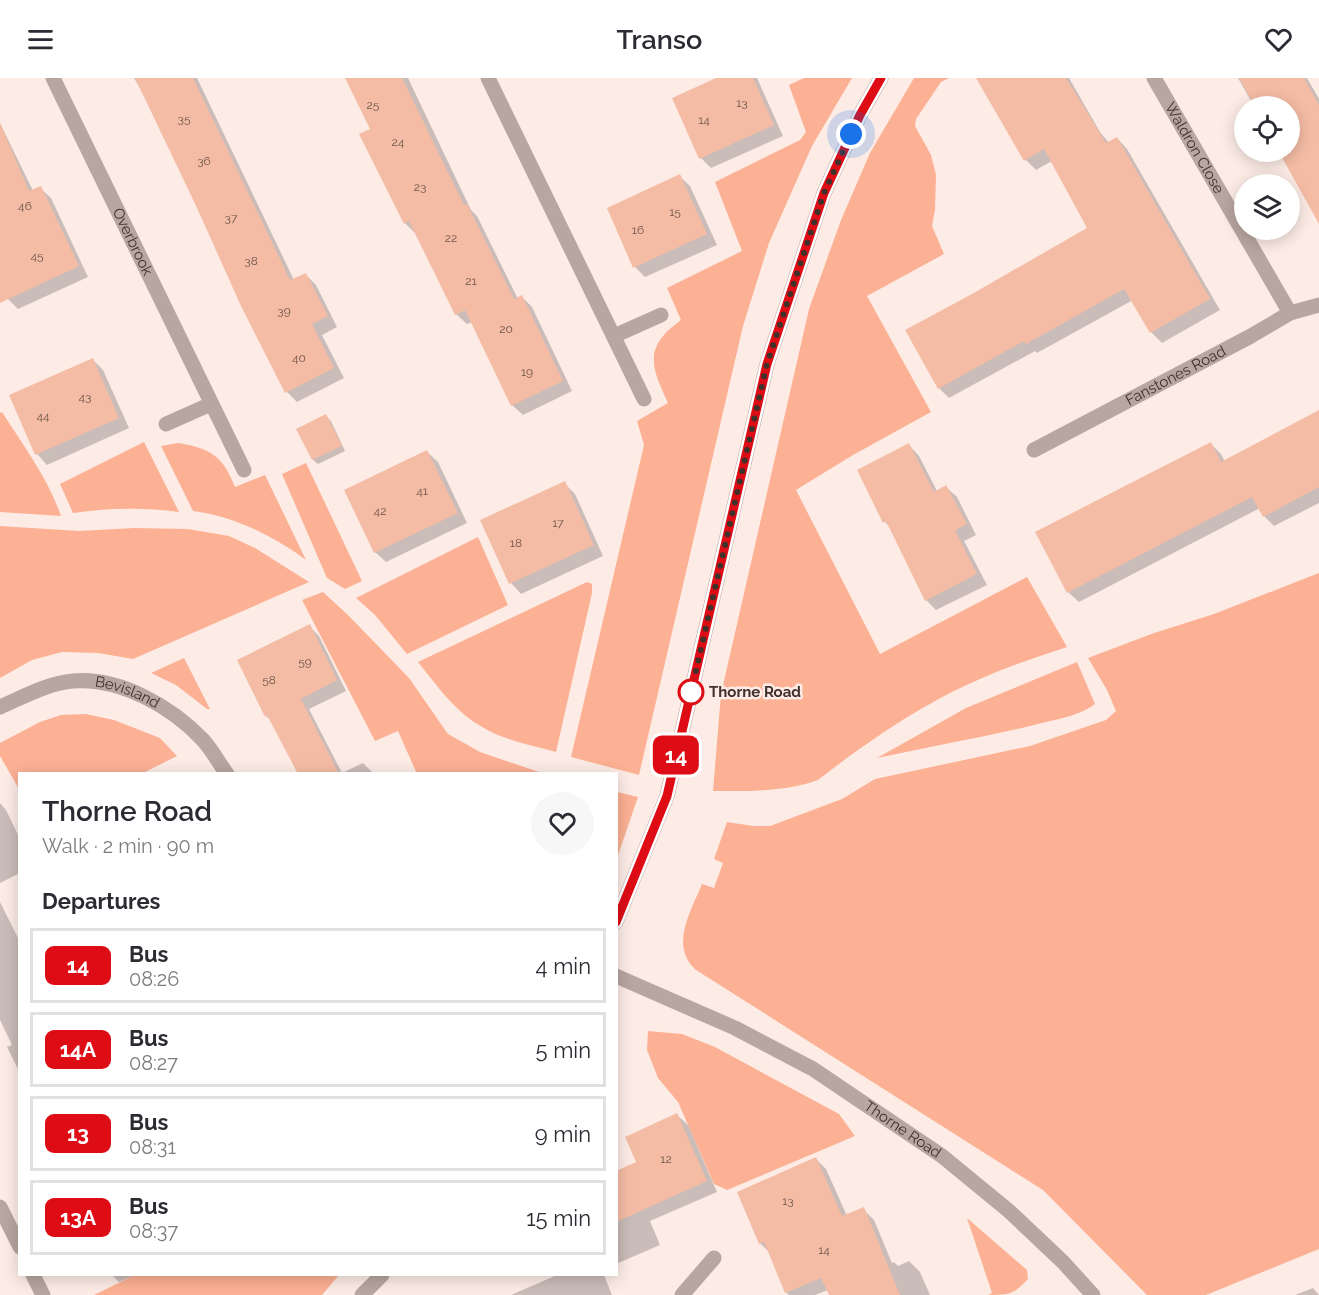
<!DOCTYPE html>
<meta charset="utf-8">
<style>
:root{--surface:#fff;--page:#f7f7f7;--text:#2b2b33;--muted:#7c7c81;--line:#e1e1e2}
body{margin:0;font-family:Raleway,sans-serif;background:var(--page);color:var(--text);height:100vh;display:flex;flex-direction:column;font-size:22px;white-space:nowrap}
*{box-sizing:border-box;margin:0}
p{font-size:20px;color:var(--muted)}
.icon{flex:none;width:33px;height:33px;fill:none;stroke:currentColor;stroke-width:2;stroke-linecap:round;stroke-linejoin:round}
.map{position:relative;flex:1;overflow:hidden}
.side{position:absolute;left:18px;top:694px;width:600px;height:504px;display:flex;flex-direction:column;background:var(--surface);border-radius:0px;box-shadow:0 3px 15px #0003}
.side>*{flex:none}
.badge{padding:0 12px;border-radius:9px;font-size:21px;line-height:39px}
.fabs{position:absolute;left:1234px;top:18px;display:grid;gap:12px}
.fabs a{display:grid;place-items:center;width:66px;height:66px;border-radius:50%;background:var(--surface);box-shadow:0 3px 15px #0003;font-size:30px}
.you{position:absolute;width:30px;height:30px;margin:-15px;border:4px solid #fff;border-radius:50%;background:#1a73e8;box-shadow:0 0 0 9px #1a73e833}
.map>.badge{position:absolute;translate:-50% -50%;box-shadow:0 0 0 3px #fff}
h2{padding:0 24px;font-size:22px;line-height:54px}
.round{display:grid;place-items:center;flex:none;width:63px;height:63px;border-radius:32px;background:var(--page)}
.headline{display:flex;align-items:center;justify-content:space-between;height:102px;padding:0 24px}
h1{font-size:28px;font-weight:600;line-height:45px}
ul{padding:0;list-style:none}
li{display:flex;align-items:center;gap:18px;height:75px;margin:0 12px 9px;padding:0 12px;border:3px solid var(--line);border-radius:0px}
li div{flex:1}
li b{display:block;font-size:22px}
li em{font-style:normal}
li .badge{min-width:66px;font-weight:700;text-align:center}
header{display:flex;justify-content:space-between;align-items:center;height:78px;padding:0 24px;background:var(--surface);font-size:27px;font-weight:600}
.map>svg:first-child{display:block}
.green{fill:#fcb194}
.shadow{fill:#0003}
.building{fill:#f5bca5}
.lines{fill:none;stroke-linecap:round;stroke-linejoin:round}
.minor{stroke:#b8a6a0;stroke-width:15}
.line-casing{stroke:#fff;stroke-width:14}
.line{stroke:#dd0c15;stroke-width:9}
.walk{stroke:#40312b;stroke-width:6;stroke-dasharray:0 10.8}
.stop-dot{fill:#fff;stroke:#dd0c15;stroke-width:3}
.labels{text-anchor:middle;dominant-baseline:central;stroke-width:5;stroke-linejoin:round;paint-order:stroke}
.number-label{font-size:12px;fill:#6d544a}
.street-label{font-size:15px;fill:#40312b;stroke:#fdece6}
.stop-label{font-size:15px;font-weight:bold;fill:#40312b;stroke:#fdece6;text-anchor:start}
</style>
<header><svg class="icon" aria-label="menu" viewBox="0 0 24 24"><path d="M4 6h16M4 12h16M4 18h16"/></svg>Transo<svg class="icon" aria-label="heart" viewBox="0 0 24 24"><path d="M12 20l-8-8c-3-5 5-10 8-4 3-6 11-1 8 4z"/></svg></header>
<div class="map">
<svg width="1319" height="1217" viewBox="0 0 1319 1217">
<rect width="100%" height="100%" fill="#fdece6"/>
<g class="green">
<path d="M 804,0 L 852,0 L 812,68 L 769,165 L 743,248 L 639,697 L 571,679 L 644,367 L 637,343 L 668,325 C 650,287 644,269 681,242 L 667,210 L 742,173 L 715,104 L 800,62 L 806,54 L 789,7 Z"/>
<path d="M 914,0 L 949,0 L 941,4 L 916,41 L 915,48 L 931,77 L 936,97 L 935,132 L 932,148 L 944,176 L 867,218 L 931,334 L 853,377 L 796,412 L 880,576 L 1027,499 L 1067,569 C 1027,582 985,597 948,616 C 902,640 859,670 818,702 C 785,714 748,713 713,713 L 721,616 L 809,231 L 841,142 L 870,75 Z"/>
<path d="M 2,334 C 23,367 48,400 61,438 L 0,434 L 0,335 Z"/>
<path d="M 144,364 L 179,434 C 142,429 109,430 73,435 L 60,406 Z"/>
<path d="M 178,365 C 210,370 223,378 235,409 L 265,397 L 306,482 C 273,458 234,438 193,433 L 161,368 Z"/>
<path d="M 306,385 L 362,503 L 345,511 L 327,500 L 282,396 Z"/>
<path d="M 0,448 L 79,453 L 134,450 L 188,451 L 229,458 L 255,470 L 309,504 L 133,581 L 98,575 L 62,574 L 32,582 L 0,600 Z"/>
<path d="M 478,459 L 508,527 L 407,576 L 375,537 L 356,520 Z"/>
<path d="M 1319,495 L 1319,1171 L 1206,1217 L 1147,1217 L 1043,1112 L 696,892 C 669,868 691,833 702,806 L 714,810 L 723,785 L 714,781 L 727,744 L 753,748 L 770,748 L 842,721 L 875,701 L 1030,668 L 1106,642 L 1116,633 L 1107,612 L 1088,580 L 1154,555 L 1214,536 Z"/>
<path d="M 587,504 L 592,506 L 592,515 L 556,674 C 532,667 506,663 484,650 C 456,635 438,609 418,584 Z"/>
<path d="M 323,514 L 349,538 L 409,600 L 448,656 L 480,674 L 545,696 L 417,696 L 398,653 L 375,663 L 302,522 Z"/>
<path d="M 184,580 L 210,631 L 207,631 L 176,607 L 151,595 Z"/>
<path d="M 1077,584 L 1095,626 C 1076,640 1051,642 1030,648 C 979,660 928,669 877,680 L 966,630 Z"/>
<path d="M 86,636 L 114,642 L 160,660 L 177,678 L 141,696 L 20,696 L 19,711 L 0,678 L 0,665 L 40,644 L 61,637 Z"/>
<path d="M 617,714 L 638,719 L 617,780 L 616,714 Z"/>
<path d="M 648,953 L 682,956 L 715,969 L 839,1036 L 855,1058 L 727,1112 L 714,1106 L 678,1024 L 658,1000 L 647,972 Z"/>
<path d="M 967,1140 L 1027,1192 L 1028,1201 C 1013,1217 1009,1217 988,1217 L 992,1215 Z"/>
<path d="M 135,1197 L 339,1197 L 322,1217 L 94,1217 Z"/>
</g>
<g class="shadow">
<path d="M 134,0 L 197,0 L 294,202 L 305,196 L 316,207 L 337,249 L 322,257 L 344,300 L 297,324 L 287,314 L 146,20 Z"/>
<path d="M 346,0 L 408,0 L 471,132 L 477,138 L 518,221 L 522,219 L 532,229 L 572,313 L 523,337 L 512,327 L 472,244 L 467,246 L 456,236 L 415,155 L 405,145 L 372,52 Z"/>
<path d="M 719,0 L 757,0 L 783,58 L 711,90 L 701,80 Z"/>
<path d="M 978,0 L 1069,0 L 1100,54 L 1109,65 L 1117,60 L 1127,71 L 1220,232 L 1162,265 L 1151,254 L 1133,222 L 1037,275 L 1035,273 L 949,320 L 939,310 L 973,218 L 1089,150 L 1052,83 L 1036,92 L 1026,82 Z"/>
<path d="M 1238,0 L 1307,0 L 1319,21 L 1319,143 L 1280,74 L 1290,74 L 1290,28 L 1254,28 Z"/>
<path d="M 0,45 L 33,113 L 40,110 L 51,120 L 88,199 L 18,231 L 8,221 L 0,204 Z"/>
<path d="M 679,98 L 690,108 L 717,167 L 645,199 L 635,189 Z"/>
<path d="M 93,282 L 103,292 L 129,350 L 47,387 L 37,376 Z"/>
<path d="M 1319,334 L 1319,425 L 1274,448 L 1264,438 L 1260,430 L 1079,524 L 1068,514 L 1210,365 L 1221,376 L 1225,384 Z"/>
<path d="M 326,338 L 331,343 L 345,373 L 318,386 L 313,382 Z"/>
<path d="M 909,367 L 919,378 L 937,413 L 946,409 L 957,419 L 976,457 L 964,463 L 987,507 L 936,532 L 926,522 L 891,450 L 885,444 Z"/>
<path d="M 427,374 L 438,384 L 467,445 L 386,484 L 375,474 Z"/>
<path d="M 564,405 L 575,416 L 603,478 L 521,516 L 511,505 L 482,443 Z"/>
<path d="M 309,548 L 319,558 L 346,613 L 309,631 L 342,695 L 363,685 L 374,696 L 300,696 L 273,644 L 266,638 Z"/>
<path d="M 0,725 L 6,732 L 20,761 L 20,795 L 0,805 Z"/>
<path d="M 0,824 L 20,864 L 20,995 L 7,969 L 12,967 L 0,942 Z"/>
<path d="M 677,1037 L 688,1047 L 717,1114 L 650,1143 L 660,1167 L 616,1186 L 616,1094 L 638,1085 Z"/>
<path d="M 816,1081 L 826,1091 L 847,1138 L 863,1131 L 874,1142 L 892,1185 L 894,1184 L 898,1188 L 909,1183 L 920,1194 L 930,1217 L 831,1217 L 828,1212 L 815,1217 L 789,1217 L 786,1214 L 770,1175 L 760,1165 Z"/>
<path d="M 112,1197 L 135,1197 L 119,1204 Z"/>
<path d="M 557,1197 L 604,1197 L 612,1217 L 511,1217 Z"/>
<path d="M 1313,1210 L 1319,1217 L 1295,1217 Z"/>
</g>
<g class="building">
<path d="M 135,0 L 193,0 L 290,202 L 306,195 L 328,238 L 312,246 L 334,290 L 285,315 L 241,228 L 197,130 Z"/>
<path d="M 345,0 L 402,0 L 464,127 L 467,126 L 514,221 L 522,217 L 563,303 L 511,328 L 465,232 L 455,237 L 409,143 L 404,146 L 359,56 L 370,51 Z"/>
<path d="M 716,0 L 753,0 L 774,47 L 699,81 L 672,20 Z"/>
<path d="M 976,0 L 1066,0 L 1106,65 L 1117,59 L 1210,221 L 1150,255 L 1124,211 L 1026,266 L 1024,263 L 938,311 L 905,252 L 972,216 L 1087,150 L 1044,71 L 1024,83 Z"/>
<path d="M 1239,0 L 1304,0 L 1319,27 L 1319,146 L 1279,74 L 1290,74 L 1290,28 L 1255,28 Z"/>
<path d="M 0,45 L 29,113 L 41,108 L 79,188 L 0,225 Z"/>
<path d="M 680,96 L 707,156 L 633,190 L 607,130 Z"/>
<path d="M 93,280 L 119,340 L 35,377 L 9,317 Z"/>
<path d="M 1319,332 L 1319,409 L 1263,439 L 1252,419 L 1067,515 L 1035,454 L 1211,364 L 1221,384 Z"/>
<path d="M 326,336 L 342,368 L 312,382 L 296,351 Z"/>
<path d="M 909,365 L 934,414 L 946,407 L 967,446 L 955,452 L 977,496 L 925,523 L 886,443 L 883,445 L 857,392 Z"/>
<path d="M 427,372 L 458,435 L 374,475 L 344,412 Z"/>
<path d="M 565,403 L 594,467 L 509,506 L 480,442 Z"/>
<path d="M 310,546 L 337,602 L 301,621 L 339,696 L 298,696 L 267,637 L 265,639 L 237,582 Z"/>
<path d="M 677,1035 L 707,1103 L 616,1144 L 616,1093 L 636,1084 L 625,1059 Z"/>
<path d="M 816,1079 L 842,1138 L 864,1129 L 900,1217 L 829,1217 L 821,1200 L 785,1215 L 764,1164 L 759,1166 L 737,1114 Z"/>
</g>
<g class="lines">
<g class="minor">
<path id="s1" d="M 53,0 L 244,392"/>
<path d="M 488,0 L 644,321"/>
<path id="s2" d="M 1154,0 L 1290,235"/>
<path d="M 614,258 L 661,237"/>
<path d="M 166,346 L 211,326"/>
<path id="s3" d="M 1034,372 L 1251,258 L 1290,235 L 1319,227"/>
<path id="s4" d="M 0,629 C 23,619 48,605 73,603 C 120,599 172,629 203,662 C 212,672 219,685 227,696"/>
<path d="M 616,844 L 667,718 L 767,286 L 824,115 L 860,37 L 881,0"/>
<path id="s5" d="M 616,898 L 735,950 L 813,991 L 942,1078 L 1009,1133 L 1063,1184 L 1093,1217"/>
<path d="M 0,1129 L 20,1169"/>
<path d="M 33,1197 L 43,1217"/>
<path d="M 362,1217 L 382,1197"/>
<path d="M 682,1217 L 714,1180"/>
</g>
</g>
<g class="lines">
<defs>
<path id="line" d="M 616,844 L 667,718 L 767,286 L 824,115 L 860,37 L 881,0"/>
</defs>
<use href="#line" class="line-casing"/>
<use href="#line" class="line"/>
<path class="walk" d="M 691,614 L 767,286 L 824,115 L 851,56"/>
</g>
<circle class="stop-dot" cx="691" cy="614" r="12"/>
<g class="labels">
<g class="number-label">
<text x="742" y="25">13</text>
<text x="373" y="27">25</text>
<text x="184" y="41">35</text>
<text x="704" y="42">14</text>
<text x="398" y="64">24</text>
<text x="204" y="83">36</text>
<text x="420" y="109">23</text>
<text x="25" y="128">46</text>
<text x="675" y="134">15</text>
<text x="231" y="140">37</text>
<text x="638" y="152">16</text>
<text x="451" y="160">22</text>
<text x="37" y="178">45</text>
<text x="251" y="183">38</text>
<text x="471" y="203">21</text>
<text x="284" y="233">39</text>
<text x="506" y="251">20</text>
<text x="299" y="280">40</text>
<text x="527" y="294">19</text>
<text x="85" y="319">43</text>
<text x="43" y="338">44</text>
<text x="422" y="413">41</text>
<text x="380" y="433">42</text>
<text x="558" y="445">17</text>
<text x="516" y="465">18</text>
<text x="305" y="584">59</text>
<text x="269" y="602">58</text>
<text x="666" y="1081">12</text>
<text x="788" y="1123">13</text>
<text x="824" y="1172">14</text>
</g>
<g class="street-label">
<text stroke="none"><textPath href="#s2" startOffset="81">Waldron Close</textPath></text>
<text stroke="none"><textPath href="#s1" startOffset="182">Overbrook</textPath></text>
<text stroke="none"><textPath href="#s3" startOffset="160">Fanstones Road</textPath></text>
<text stroke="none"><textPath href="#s4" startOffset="134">Bevisland</textPath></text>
<text stroke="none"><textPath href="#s5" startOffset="326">Thorne Road</textPath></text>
</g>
<g class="stop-label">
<text x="709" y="614">Thorne Road</text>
</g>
</g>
</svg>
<div class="fabs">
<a><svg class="icon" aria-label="locate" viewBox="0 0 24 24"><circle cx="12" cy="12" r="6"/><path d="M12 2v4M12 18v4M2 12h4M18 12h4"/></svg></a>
<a><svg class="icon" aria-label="layers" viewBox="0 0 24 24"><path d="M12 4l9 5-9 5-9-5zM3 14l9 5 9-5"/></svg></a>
</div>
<div class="you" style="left:851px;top:56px"></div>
<b class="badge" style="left:676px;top:677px;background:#dd0c15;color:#fff">14</b>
<section class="side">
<div class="headline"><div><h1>Thorne Road</h1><p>Walk · 2 min · 90 m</p></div><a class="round"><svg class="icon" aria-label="heart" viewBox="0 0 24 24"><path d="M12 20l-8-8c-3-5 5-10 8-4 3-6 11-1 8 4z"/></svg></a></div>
<h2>Departures</h2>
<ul>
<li><span class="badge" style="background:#dd0c15;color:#fff">14</span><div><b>Bus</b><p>08:26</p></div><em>4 min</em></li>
<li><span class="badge" style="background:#dd0c15;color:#fff">14A</span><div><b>Bus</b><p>08:27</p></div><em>5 min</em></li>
<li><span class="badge" style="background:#dd0c15;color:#fff">13</span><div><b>Bus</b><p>08:31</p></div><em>9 min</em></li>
<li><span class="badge" style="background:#dd0c15;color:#fff">13A</span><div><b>Bus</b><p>08:37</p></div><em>15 min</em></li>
</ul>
</section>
</div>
